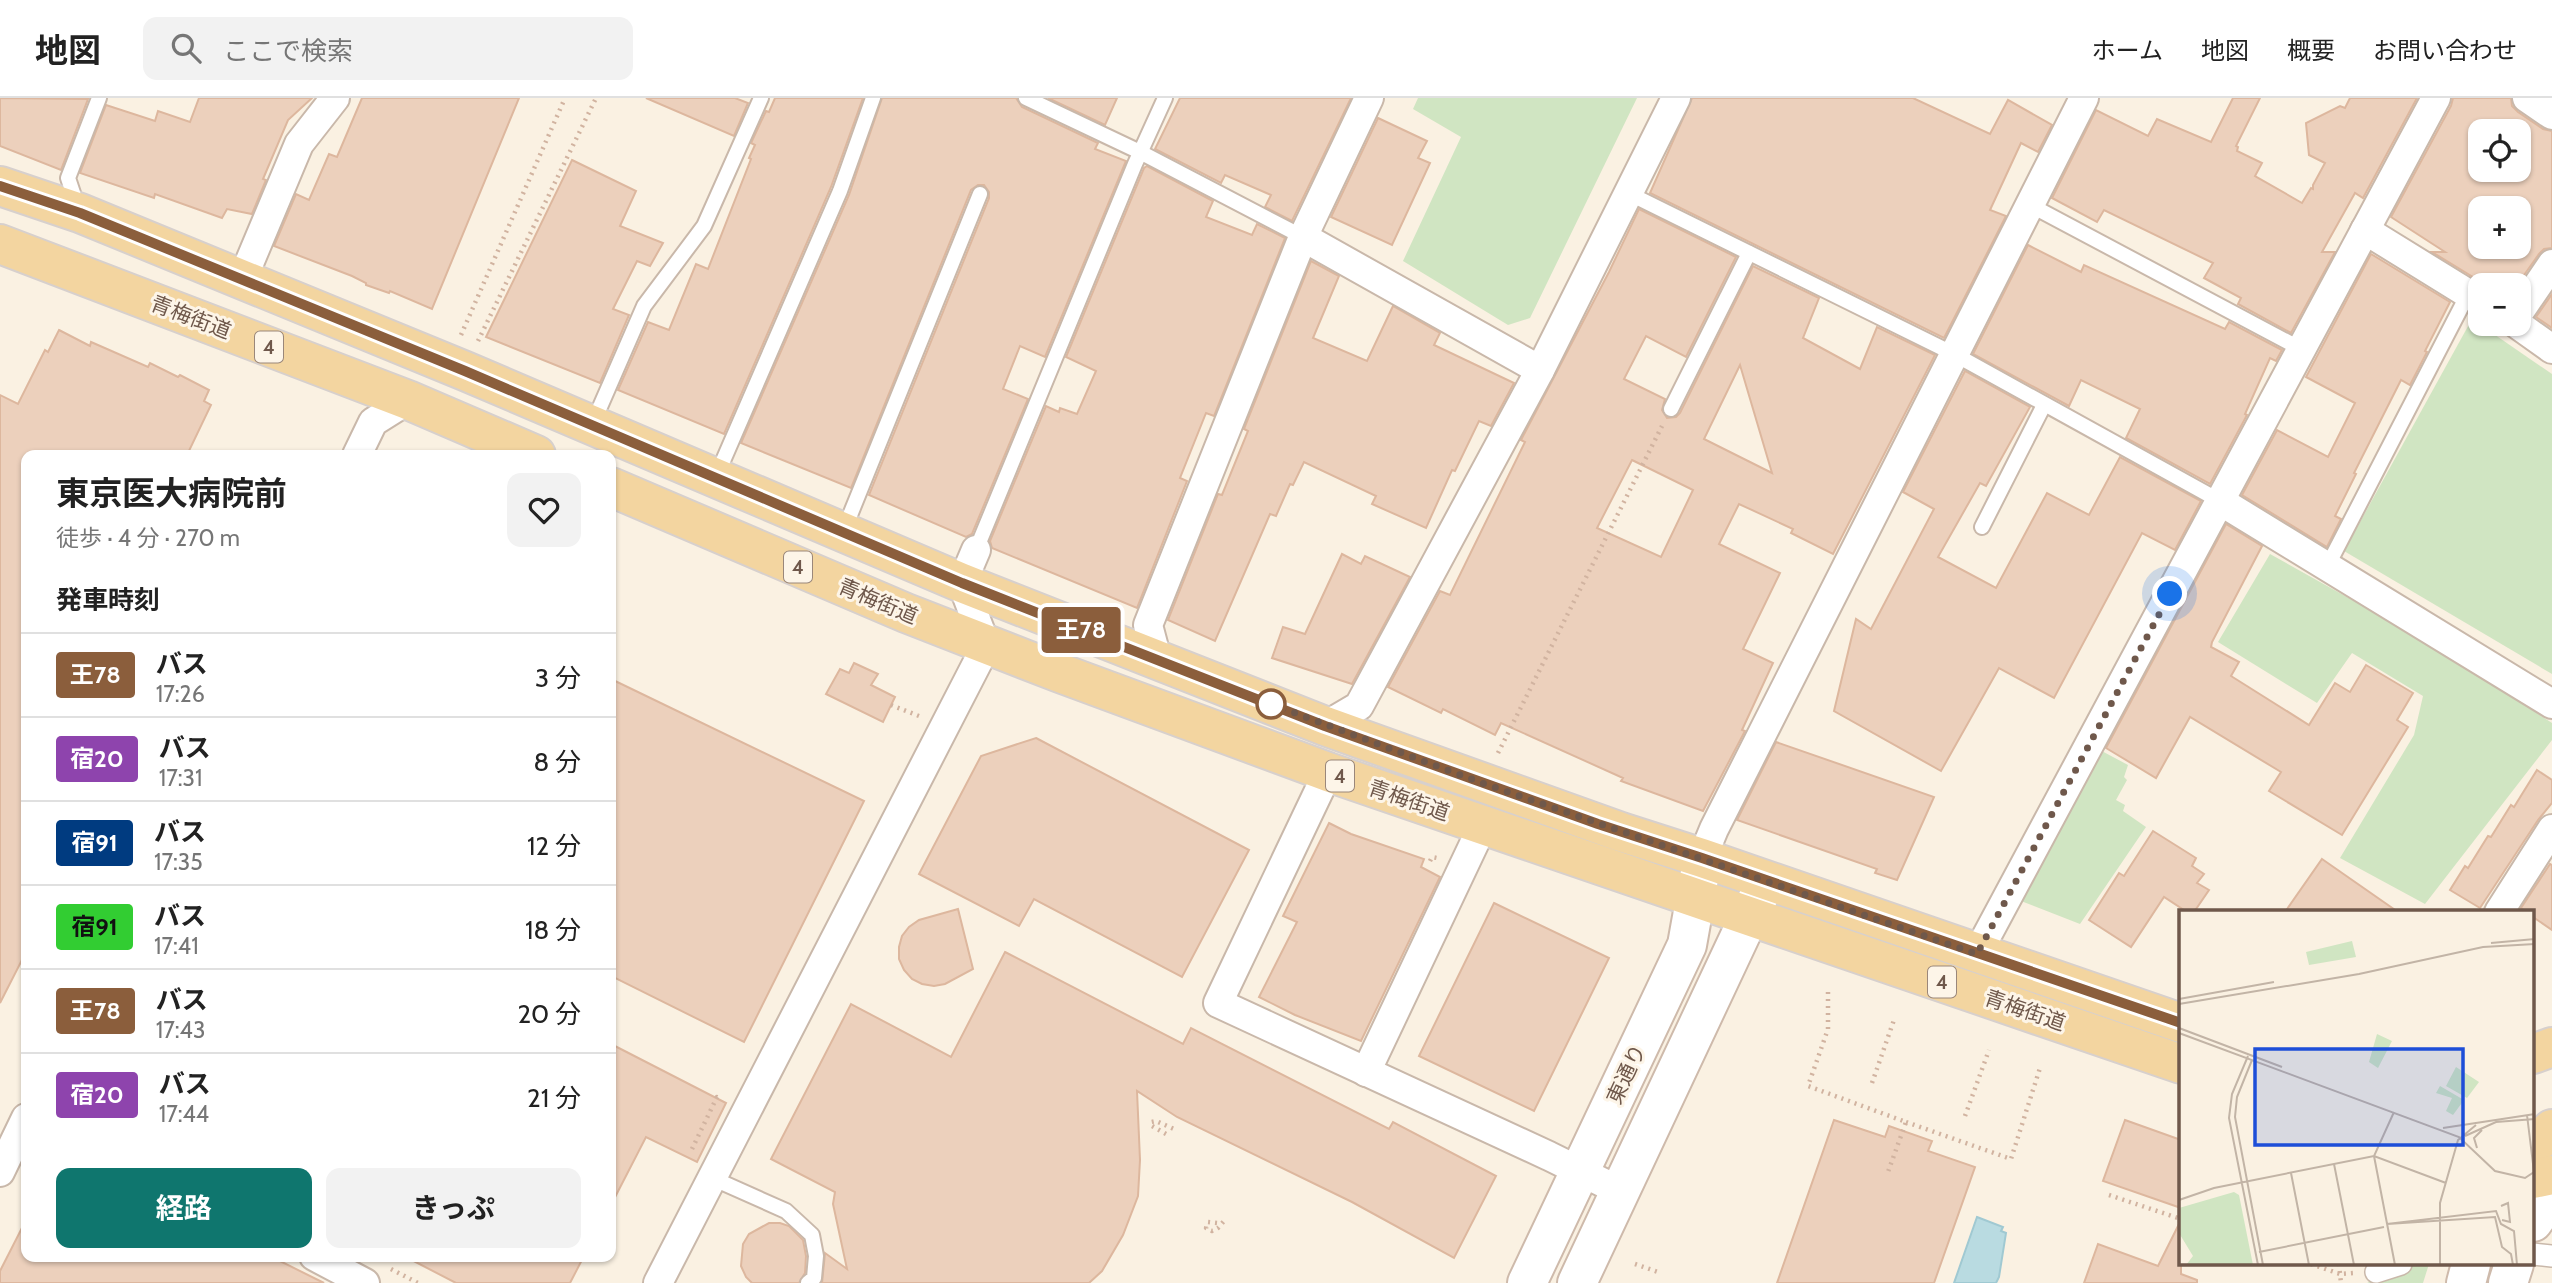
<!DOCTYPE html>
<html lang="ja">
<meta charset="utf-8">
<style>
:root{--surface:#fff;--page:#f2f2f2;--text:#222;--muted:#767676;--line:#e0e0e0;--accent:#0f766e}
body{margin:0;font-family:Cabin,"Noto Sans JP",sans-serif;background:var(--page);color:var(--text);height:100vh;display:flex;flex-direction:column;font-size:26px;white-space:nowrap}
*{box-sizing:border-box;margin:0}
p{font-size:23px;color:var(--muted)}
.icon{flex:none;width:38px;height:38px;fill:none;stroke:currentColor;stroke-width:2;stroke-linecap:round;stroke-linejoin:round}
.map{position:relative;flex:1;overflow:hidden}
.panel{position:absolute;left:21px;top:352px;width:595px;height:812px;display:flex;flex-direction:column;background:var(--surface);border-radius:14px;box-shadow:0 2px 5px #0004}
.panel>*{flex:none}
.badge{padding:0 14px;border-radius:5px;font-size:24px;line-height:46px}
.controls{position:absolute;left:2468px;top:21px;display:grid;gap:14px}
.controls a{display:grid;place-items:center;width:63px;height:63px;border-radius:14px;background:var(--surface);box-shadow:0 2px 5px #0004;font-size:35px}
.you{position:absolute;width:35px;height:35px;margin:-18px;border:5px solid #fff;border-radius:50%;background:#1a73e8;box-shadow:0 0 0 10px #1a73e833}
.map>.badge{position:absolute;translate:-50% -50%;box-shadow:0 0 0 4px #fff}
h2{padding:0 35px;font-size:26px;line-height:63px}
.round{display:grid;place-items:center;flex:none;width:74px;height:74px;border-radius:14px;background:var(--page)}
.overview{display:flex;align-items:center;justify-content:space-between;height:119px;padding:0 35px}
h1{font-size:33px;font-weight:700;line-height:52px}
.action{display:flex;gap:14px;margin-top:auto;padding:14px 35px}
.action a{flex:1;height:80px;border-radius:14px;background:var(--accent);color:#fff;font-size:28px;font-weight:700;line-height:80px;text-align:center}
.action a+a{background:var(--page);color:var(--text)}
ul{padding:0;list-style:none}
li{display:flex;align-items:center;gap:21px;height:84px;padding:0 35px;border-top:2px solid var(--line)}
li div{flex:1}
li b{display:block;font-size:26px}
li em{font-style:normal}
li .badge{min-width:77px;font-weight:700;text-align:center}
header{display:flex;align-items:center;gap:42px;box-sizing:border-box;height:98px;padding:0 35px;background:var(--surface);border-bottom:2px solid var(--line)}
header strong{font-size:33px}
nav{display:flex;gap:38px;margin-inline-start:auto;font-size:24px}
.search{width:490px;height:63px;background:var(--page);display:flex;align-items:center;gap:18px;box-sizing:border-box;padding:0 24px;border-radius:14px;color:var(--muted);font-size:26px}
.map>svg:first-child{display:block}
.green{fill:#d0e5c2}
.water{fill:#b9dbe1;stroke:#a0c9d2;stroke-width:2}
.building{fill:#ecd0bc;stroke:#ddb79e;stroke-width:2;fill-rule:evenodd}
.lines{fill:none;stroke-linecap:round;stroke-linejoin:round}
.service-casing{stroke:#c9b8aa;stroke-width:18}
.pedestrian-casing{stroke:#c9b8aa;stroke-width:24}
.minor-casing{stroke:#c9b8aa;stroke-width:32}
.secondary-casing{stroke:#cebaab;stroke-width:42}
.primary-casing{stroke:#d7d0cd;stroke-width:42}
.path{stroke:#d1b3a0;stroke-width:4.5;stroke-dasharray:2 5;stroke-linecap:butt}
.service{stroke:#fff;stroke-width:14}
.pedestrian{stroke:#fff;stroke-width:21}
.minor{stroke:#fff;stroke-width:28}
.secondary{stroke:#fff;stroke-width:38}
.primary{stroke:#f3d5a0;stroke-width:38}
.line-casing{stroke:#fff;stroke-width:16}
.line{stroke:#8b5e3c;stroke-width:10}
.walk{stroke:#6f584b;stroke-width:7;stroke-dasharray:0 12.6}
.stop-dot{fill:#fff;stroke:#8b5e3c;stroke-width:3.5}
.labels{text-anchor:middle;dominant-baseline:central;stroke-width:6;stroke-linejoin:round;paint-order:stroke}
.shield{fill:#fdf5e8;stroke:#9a877a;stroke-width:2}
.shield-label{font-size:19px;font-weight:bold;fill:#6f584b}
.street-label{font-size:21px;fill:#6f584b;stroke:#fdf5e8}
.inset-road{fill:none;stroke:#c2b4a6;stroke-width:2}
.view{fill:#1d4ed8;fill-opacity:0.15;stroke:#1d4ed8;stroke-width:3.5}
.inset-edge{fill:none;stroke:#6f584b;stroke-width:3.5}
</style>
<header>
<strong>地図</strong>
<div class="search"><svg class="icon" aria-label="search" viewBox="0 0 24 24"><circle cx="10" cy="10" r="6"/><path d="M15 15l6 6"/></svg>ここで検索</div>
<nav><a>ホーム</a><a>地図</a><a>概要</a><a>お問い合わせ</a></nav>
</header>
<div class="map">
<svg width="2552" height="1185" viewBox="0 0 2552 1185">
<rect width="100%" height="100%" fill="#faf1e2"/>
<g class="green">
<path d="M 1418,0 L 1637,0 L 1530,220 L 1508,227 L 1403,163 L 1461,39 L 1413,11 Z"/>
<path d="M 2472,221 L 2552,276 L 2552,576 L 2344,453 Z"/>
<path d="M 2270,456 L 2431,546 L 2552,625 L 2552,642 L 2425,806 L 2340,760 L 2414,637 L 2423,598 L 2352,555 L 2317,605 L 2218,544 Z"/>
<path d="M 2098,651 L 2128,667 L 2124,679 L 2127,682 L 2116,702 L 2125,707 L 2123,713 L 2146,729 L 2080,826 L 2021,803 Z"/>
<path d="M 2372,1166 L 2429,1166 L 2423,1185 L 2367,1185 L 2378,1180 Z"/>
</g>
<path class="water" d="M 1977,1119 L 2003,1129 L 2001,1133 L 2006,1135 L 1999,1179 L 1996,1185 L 1954,1185 Z"/>
<g class="building">
<path d="M 0,0 L 88,1 L 61,72 L 0,48 Z"/>
<path d="M 199,0 L 312,0 L 288,22 L 263,81 L 266,82 L 252,116 L 227,111 L 222,120 L 155,96 L 154,100 L 80,75 L 106,7 L 155,23 L 158,13 L 190,24 Z"/>
<path d="M 362,0 L 519,0 L 432,211 L 390,193 L 389,195 L 366,187 L 366,185 L 352,178 L 274,148 L 296,96 L 309,102 L 329,56 L 337,59 Z"/>
<path d="M 646,0 L 735,0 L 748,5 L 734,38 Z"/>
<path d="M 775,0 L 863,0 L 831,89 L 724,336 L 618,292 L 648,224 L 669,232 L 696,166 L 708,171 L 751,61 L 749,60 L 755,47 L 751,45 L 766,13 L 769,14 Z"/>
<path d="M 882,0 L 1016,0 L 1022,9 L 1098,45 L 1095,51 L 1126,63 L 1045,259 L 1020,248 L 1003,291 L 1028,301 L 972,436 L 966,439 L 869,397 L 989,100 L 989,94 L 984,87 L 978,87 L 971,92 L 851,390 L 741,345 L 849,97 Z"/>
<path d="M 1048,0 L 1117,0 L 1105,27 Z"/>
<path d="M 1180,0 L 1351,0 L 1292,123 L 1265,109 L 1271,97 L 1225,77 L 1221,85 L 1155,51 Z"/>
<path d="M 1692,0 L 1913,0 L 1990,36 L 2008,2 L 2052,27 L 2038,54 L 2021,45 L 1990,112 L 2006,118 L 1944,240 L 1650,95 Z"/>
<path d="M 2233,0 L 2260,0 L 2236,48 L 2238,49 L 2237,53 L 2262,65 L 2255,78 L 2302,105 L 2311,90 L 2313,91 L 2313,87 L 2325,65 L 2309,57 L 2306,25 L 2340,8 L 2345,10 L 2350,0 L 2417,0 L 2363,100 L 2355,95 L 2322,154 L 2335,154 L 2291,235 L 2238,206 L 2241,200 L 2204,180 L 2213,165 L 2104,112 L 2097,124 L 2052,100 L 2096,12 L 2148,38 L 2157,21 L 2211,44 Z"/>
<path d="M 2453,0 L 2511,0 L 2512,8 L 2518,14 L 2543,31 L 2552,33 L 2552,150 L 2544,151 L 2539,156 L 2517,187 L 2486,187 L 2432,154 L 2445,154 L 2391,119 L 2451,8 ZM 2480,33 L 2518,33 L 2518,72 L 2480,72 ZM 2480,110 L 2518,110 L 2518,149 L 2480,149 Z"/>
<path d="M 1378,20 L 1427,43 L 1418,60 L 1430,65 L 1392,147 L 1331,119 Z"/>
<path d="M 572,62 L 636,93 L 620,128 L 663,145 L 650,168 L 637,163 L 613,211 L 629,217 L 600,285 L 486,239 Z"/>
<path d="M 1147,68 L 1213,103 L 1206,119 L 1252,137 L 1257,126 L 1285,140 L 1214,318 L 1206,315 L 1180,380 L 1187,383 L 1137,510 L 992,450 L 990,443 L 1046,308 L 1059,314 L 1060,310 L 1077,316 L 1096,273 L 1066,259 L 1144,70 Z"/>
<path d="M 1639,111 L 1736,159 L 1686,259 L 1646,238 L 1624,281 L 1665,301 L 1662,312 L 1667,320 L 1676,319 L 1680,315 L 1753,168 L 1819,200 L 1803,240 L 1860,271 L 1877,229 L 1935,257 L 1833,456 L 1791,435 L 1793,431 L 1739,406 L 1719,446 L 1780,475 L 1743,551 L 1773,565 L 1742,632 L 1745,633 L 1703,713 L 1621,683 L 1623,680 L 1501,625 L 1495,637 L 1443,611 L 1441,615 L 1388,589 L 1440,493 L 1450,497 L 1525,344 L 1521,342 L 1609,174 ZM 1740,267 L 1772,375 L 1704,341 ZM 1632,362 L 1693,392 L 1661,459 L 1597,430 Z"/>
<path d="M 2028,147 L 2081,174 L 2084,167 L 2225,231 L 2229,224 L 2282,252 L 2276,263 L 2270,260 L 2245,316 L 2247,317 L 2210,386 L 2126,340 L 2140,311 L 2081,282 L 2069,308 L 1973,256 Z"/>
<path d="M 2371,156 L 2450,204 L 2425,253 L 2427,254 L 2410,287 L 2401,282 L 2354,375 L 2356,376 L 2335,418 L 2341,421 L 2327,449 L 2242,397 L 2277,332 L 2328,359 L 2355,305 L 2306,279 Z"/>
<path d="M 1311,163 L 1339,178 L 1313,240 L 1367,263 L 1393,208 L 1440,235 L 1434,247 L 1514,285 L 1491,328 L 1479,323 L 1455,373 L 1452,372 L 1426,430 L 1372,406 L 1376,398 L 1304,364 L 1293,387 L 1290,386 L 1276,418 L 1270,416 L 1215,543 L 1168,522 L 1218,396 L 1222,397 L 1248,333 L 1244,331 Z"/>
<path d="M 2552,196 L 2552,230 L 2536,219 Z"/>
<path d="M 59,232 L 90,248 L 91,244 L 148,269 L 150,265 L 178,279 L 180,277 L 209,292 L 204,303 L 211,307 L 187,357 L 26,357 L 26,854 L 0,905 L 0,297 L 18,306 L 45,252 L 48,254 Z"/>
<path d="M 1965,273 L 2030,309 L 1986,388 L 1980,385 L 1938,459 L 1996,490 L 2047,395 L 2089,417 L 2120,359 L 2201,403 L 2175,452 L 2142,435 L 2054,600 L 1999,570 L 1941,673 L 1834,613 L 1856,521 L 1871,531 L 1934,411 L 1903,394 Z"/>
<path d="M 2226,426 L 2262,448 L 2212,544 L 2211,549 L 2239,564 L 2231,578 L 2309,627 L 2335,585 L 2350,594 L 2366,567 L 2413,595 L 2397,622 L 2408,629 L 2342,737 L 2269,693 L 2281,674 L 2190,619 L 2156,680 L 2106,650 Z"/>
<path d="M 1342,456 L 1361,466 L 1365,458 L 1410,479 L 1352,586 L 1272,560 L 1283,529 L 1305,536 Z"/>
<path d="M 854,565 L 878,576 L 871,587 L 895,599 L 883,624 L 826,596 L 840,571 L 849,575 Z"/>
<path d="M 611,581 L 864,703 L 744,944 L 611,878 Z"/>
<path d="M 1036,640 L 1249,752 L 1182,879 L 1034,801 L 1019,828 L 919,776 L 981,658 Z"/>
<path d="M 1776,644 L 1934,699 L 1897,782 L 1875,775 L 1877,771 L 1737,722 Z"/>
<path d="M 2537,672 L 2552,682 L 2552,705 L 2538,722 L 2480,810 L 2450,792 L 2465,768 L 2468,770 L 2488,738 L 2491,739 L 2511,707 L 2514,709 Z"/>
<path d="M 1329,725 L 1351,736 L 1424,761 L 1421,769 L 1440,779 L 1361,943 L 1295,917 L 1259,899 L 1297,824 L 1283,818 Z"/>
<path d="M 2153,733 L 2196,760 L 2192,768 L 2204,776 L 2197,785 L 2209,792 L 2194,814 L 2187,814 L 2164,799 L 2131,849 L 2089,822 L 2119,775 L 2124,778 Z"/>
<path d="M 2322,761 L 2398,814 L 2285,814 Z"/>
<path d="M 2550,766 L 2552,767 L 2552,832 L 2533,819 L 2533,814 L 2526,814 L 2521,810 Z"/>
<path d="M 1494,805 L 1609,860 L 1534,1013 L 1419,958 Z"/>
<path d="M 958,811 L 973,871 L 945,886 L 934,888 L 922,886 L 912,881 L 904,872 L 899,861 L 899,849 L 902,838 L 909,829 L 919,822 Z"/>
<path d="M 1005,854 L 1183,946 L 1191,930 L 1389,1031 L 1393,1024 L 1496,1078 L 1454,1160 L 1352,1104 L 1177,1019 L 1137,993 L 1140,1062 L 1138,1098 L 1123,1137 L 1102,1173 L 1089,1185 L 822,1185 L 825,1155 L 847,1171 L 833,1106 L 835,1094 L 771,1061 L 851,906 L 951,959 Z"/>
<path d="M 611,946 L 726,1005 L 697,1064 L 646,1039 L 611,1107 Z"/>
<path d="M 1834,1022 L 1885,1039 L 1889,1028 L 1932,1043 L 1928,1053 L 1975,1069 L 1934,1185 L 1777,1185 Z"/>
<path d="M 2125,1022 L 2181,1042 L 2181,1110 L 2103,1083 Z"/>
<path d="M 26,1122 L 26,1158 L 270,1158 L 324,1185 L 0,1185 L 0,1173 Z"/>
<path d="M 2181,1122 L 2181,1176 L 2197,1182 L 2197,1185 L 2084,1185 L 2098,1146 L 2158,1168 Z"/>
<path d="M 769,1125 L 780,1125 L 789,1128 L 803,1142 L 806,1158 L 805,1175 L 799,1185 L 752,1185 L 746,1179 L 741,1168 L 743,1146 L 749,1136 Z"/>
<path d="M 404,1158 L 584,1158 L 570,1185 L 456,1185 Z"/>
</g>
<g class="lines">
<defs>
<g id="service">
<path d="M 1026,0 L 1140,54 L 1303,139"/>
<path d="M 1628,95 L 1954,256 L 2220,403"/>
<path d="M 2030,107 L 2301,251"/>
<path d="M 78,110 L 68,80 L 99,0"/>
<path d="M 1671,311 L 1749,155"/>
<path d="M 593,325 L 644,208 L 704,128 L 761,0"/>
<path d="M 716,379 L 840,93 L 873,0"/>
<path d="M 1982,429 L 2044,307"/>
<path d="M 844,432 L 980,96"/>
<path d="M 976,452 L 1135,66 L 1165,0"/>
<path d="M 2328,467 L 2468,196"/>
<path d="M 712,1080 L 786,1113 L 812,1137 L 816,1158 L 814,1180 L 808,1185"/>
</g>
<g id="pedestrian">
<path d="M 2533,1156 L 2552,1158"/>
<path d="M 2376,1174 L 2401,1166"/>
</g>
<g id="minor">
<path d="M 2527,0 L 2552,17"/>
<path d="M 2365,132 L 2480,203"/>
<path d="M 1303,139 L 1540,272"/>
<path d="M 242,182 L 299,46 L 335,0"/>
<path d="M 2518,216 L 2552,166"/>
<path d="M 2517,226 L 2552,251"/>
<path d="M 357,357 L 373,324 L 408,302"/>
<path d="M 2220,403 L 2552,606"/>
<path d="M 1157,561 L 1148,527 L 1303,139 L 1369,0"/>
<path d="M 1325,628 L 1359,608 L 1540,272 L 1676,0"/>
<path d="M 1328,674 L 1218,905 L 1549,1058 L 1620,1093"/>
<path d="M 1702,760 L 1714,731 L 2084,0"/>
<path d="M 2499,814 L 2552,731"/>
<path d="M 1977,856 L 2436,0"/>
<path d="M 1366,974 L 1483,727"/>
<path d="M 0,1074 L 26,1020"/>
<path d="M 314,1158 L 365,1185"/>
<path d="M 658,1185 L 986,548 L 962,485 L 976,452"/>
</g>
<g id="secondary">
<path d="M 2533,1124 L 2552,1098"/>
<path d="M 1527,1185 L 1687,847 L 1701,769"/>
<path d="M 1577,1185 L 1764,787"/>
<path d="M 2466,1185 L 2471,1166"/>
<path d="M 2508,1185 L 2514,1166"/>
</g>
<g id="primary">
<path d="M 0,88 L 80,115 L 465,273 L 962,485 L 1325,628 L 1621,734 L 1702,760 L 2181,925"/>
<path d="M 0,146 L 408,302 L 536,357"/>
<path d="M 611,389 L 906,515 L 1060,575 L 1328,674 L 2181,966"/>
<path d="M 2533,956 L 2552,949"/>
<path d="M 2533,1048 L 2552,1031"/>
<path d="M 2533,1081 L 2552,1077"/>
</g>
</defs>
<use href="#service" class="service-casing"/>
<use href="#pedestrian" class="pedestrian-casing"/>
<use href="#minor" class="minor-casing"/>
<use href="#secondary" class="secondary-casing"/>
<use href="#primary" class="primary-casing"/>
<g class="path">
<path d="M 461,237 L 565,0"/>
<path d="M 478,243 L 596,0"/>
<path d="M 891,607 L 919,618"/>
<path d="M 1498,655 L 1662,328"/>
<path d="M 1430,763 L 1432,759 L 1437,760"/>
<path d="M 1828,894 L 1828,931 L 1808,988 L 1906,1024 L 1888,1074"/>
<path d="M 1872,985 L 1895,919"/>
<path d="M 1965,1018 L 1989,952"/>
<path d="M 1906,1024 L 2011,1061 L 2040,970"/>
<path d="M 1166,1036 L 1152,1028 L 1151,1024 L 1156,1023 L 1174,1031"/>
<path d="M 692,1051 L 717,999 L 721,1001"/>
<path d="M 2109,1097 L 2181,1121"/>
<path d="M 1217,1125 L 1208,1124 L 1206,1130 L 1212,1133 L 1218,1130 L 1224,1123"/>
<path d="M 1635,1166 L 1661,1175"/>
<path d="M 2311,1166 L 2340,1176 L 2341,1185"/>
<path d="M 2339,1166 L 2340,1176 L 2354,1175"/>
<path d="M 391,1171 L 418,1185"/>
</g>
<use href="#service" class="service"/>
<use href="#pedestrian" class="pedestrian"/>
<use href="#minor" class="minor"/>
<use href="#secondary" class="secondary"/>
<use href="#primary" class="primary"/>
</g>
<g class="lines">
<defs>
<path id="line" d="M 0,88 L 80,115 L 465,273 L 962,485 L 1325,628 L 1598,726 L 1702,760 L 2181,925"/>
</defs>
<use href="#line" class="line-casing"/>
<use href="#line" class="line"/>
<path class="walk" d="M 1271,606 L 1482,685 L 1977,856 L 2170,496"/>
</g>
<circle class="stop-dot" cx="1271" cy="606" r="14"/>
<g class="labels">
<g class="shield">
<rect x="255" y="233.5" width="28" height="31" rx="5"/>
<rect x="784" y="453.5" width="28" height="31" rx="5"/>
<rect x="1326" y="662.5" width="28" height="31" rx="5"/>
<rect x="1928" y="868.5" width="28" height="31" rx="5"/>
</g>
<g class="shield-label">
<text x="269" y="249">4</text>
<text x="798" y="469">4</text>
<text x="1340" y="678">4</text>
<text x="1942" y="884">4</text>
</g>
<g class="street-label">
<text transform="translate(191 219) rotate(21)">青梅街道</text>
<text transform="translate(878 503) rotate(23)">青梅街道</text>
<text transform="translate(1409 702) rotate(19)">青梅街道</text>
<text transform="translate(2025 912) rotate(19)">青梅街道</text>
<text transform="translate(1626 976) rotate(-65)">東通り</text>
</g>
</g>
<g transform="translate(2179 812)">
<rect width="355" height="355" fill="#faf1e2"/>
<path d="M 173,31 L 177,47 L 130,55 L 127,42 ZM 198,124 L 213,131 L 199,158 L 190,152 ZM 277,157 L 300,172 L 288,188 L 267,176 ZM 261,176 L 285,190 L 274,205 L 267,201 L 273,188 L 257,183 ZM 55,282 L 60,285 L 74,355 L 7,355 L 14,346 L 0,323 L 0,298 Z" fill="#d0e5c2"/>
<path class="inset-road" d="M 312,33 L 356,29M 0,89 L 95,72M 0,94 L 180,64 L 304,37 L 356,34M 0,118 L 103,157M 0,123 L 280,227 L 316,261 L 346,268 L 355,262 L 348,205M 69,146 L 53,184 L 50,208 L 79,355M 73,150 L 58,187 L 56,207 L 84,355M 215,202 L 195,246 L 216,355M 264,218 L 356,204M 286,226 L 317,212 L 356,209M 298,238 L 295,228 L 303,220M 155,254 L 175,355M 112,263 L 130,355M 0,290 L 35,278 L 195,246 L 267,273M 322,296 L 329,293 L 331,312 L 323,310M 208,314 L 317,301 L 322,314 L 335,321 L 338,355M 208,314 L 316,307 L 323,337 L 332,344 L 334,355M 80,342 L 205,317M 261,355 L 261,293 L 279,230 L 297,215"/>
<path class="view" d="M 76,139 L 284,139 L 284,235 L 76,235 Z"/>
<rect width="355" height="355" class="inset-edge"/>
</g>
</svg>
<div class="controls">
<a><svg class="icon" aria-label="locate" viewBox="0 0 24 24"><circle cx="12" cy="12" r="6"/><path d="M12 2v4M12 18v4M2 12h4M18 12h4"/></svg></a>
<a>+</a>
<a>−</a>
</div>
<div class="you" style="left:2170px;top:496px"></div>
<b class="badge" style="left:1081px;top:532px;background:#8b5e3c;color:#fff">王78</b>
<section class="panel">
<div class="overview"><div><h1>東京医大病院前</h1><p>徒歩 · 4 分 · 270 m</p></div><a class="round"><svg class="icon" aria-label="heart" viewBox="0 0 24 24"><path d="M12 20l-8-8c-3-5 5-10 8-4 3-6 11-1 8 4z"/></svg></a></div>
<h2>発車時刻</h2>
<ul>
<li><span class="badge" style="background:#8b5e3c;color:#fff">王78</span><div><b>バス</b><p>17:26</p></div><em>3 分</em></li>
<li><span class="badge" style="background:#8e44ad;color:#fff">宿20</span><div><b>バス</b><p>17:31</p></div><em>8 分</em></li>
<li><span class="badge" style="background:#003b80;color:#fff">宿91</span><div><b>バス</b><p>17:35</p></div><em>12 分</em></li>
<li><span class="badge" style="background:#32cd32;color:#111">宿91</span><div><b>バス</b><p>17:41</p></div><em>18 分</em></li>
<li><span class="badge" style="background:#8b5e3c;color:#fff">王78</span><div><b>バス</b><p>17:43</p></div><em>20 分</em></li>
<li><span class="badge" style="background:#8e44ad;color:#fff">宿20</span><div><b>バス</b><p>17:44</p></div><em>21 分</em></li>
</ul>
<div class="action"><a>経路</a><a>きっぷ</a></div>
</section>
</div>
